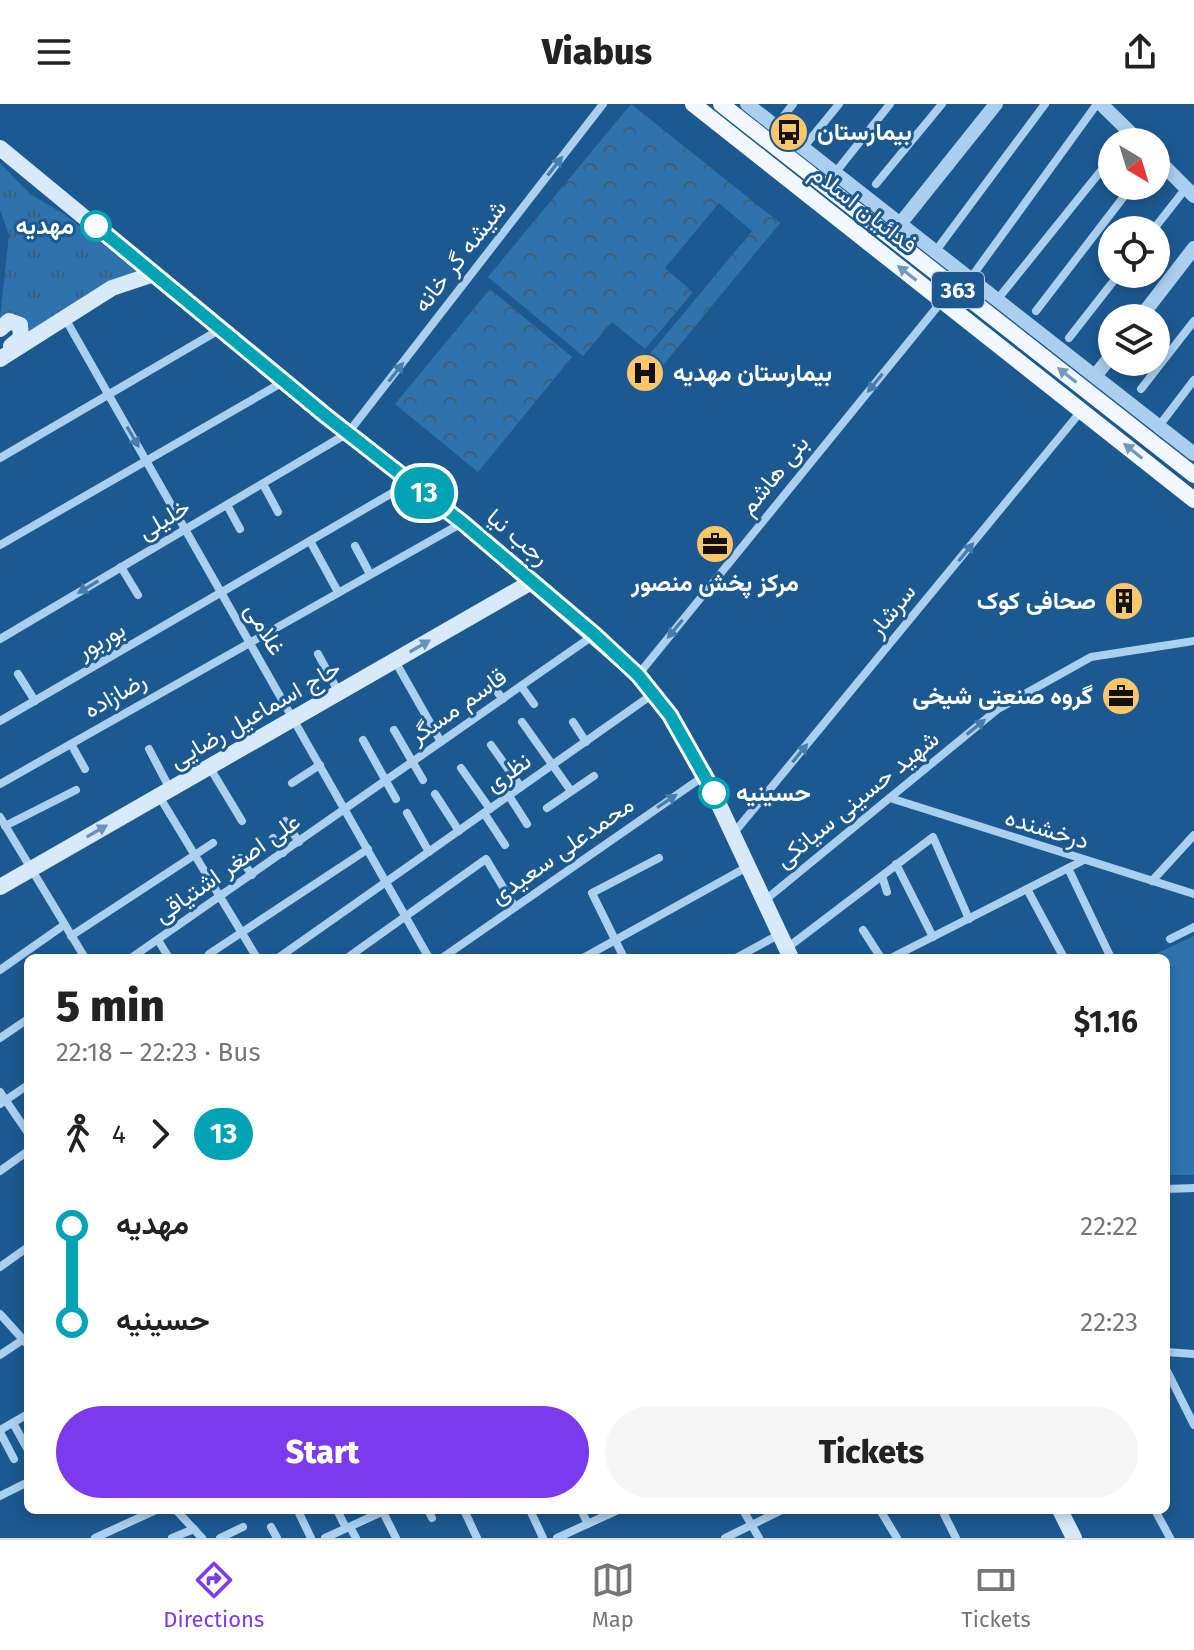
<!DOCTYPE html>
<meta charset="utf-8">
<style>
:root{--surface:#fff;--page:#f6f6f6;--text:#222;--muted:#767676;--line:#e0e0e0;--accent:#7c3aed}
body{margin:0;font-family:"Fira Sans",Vazirmatn,sans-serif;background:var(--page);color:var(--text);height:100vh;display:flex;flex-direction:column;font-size:30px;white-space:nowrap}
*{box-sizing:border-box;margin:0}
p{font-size:26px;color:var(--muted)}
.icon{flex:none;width:44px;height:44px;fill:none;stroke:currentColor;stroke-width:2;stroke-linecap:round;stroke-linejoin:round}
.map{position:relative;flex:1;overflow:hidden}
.panel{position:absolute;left:24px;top:850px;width:1146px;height:560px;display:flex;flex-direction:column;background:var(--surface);border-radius:12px;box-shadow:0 4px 12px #0003}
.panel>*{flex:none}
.badge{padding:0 16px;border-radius:26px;font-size:28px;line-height:52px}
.needle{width:52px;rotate:142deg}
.fabs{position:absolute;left:1098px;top:24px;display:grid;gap:16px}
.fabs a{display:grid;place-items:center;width:72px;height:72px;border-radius:50%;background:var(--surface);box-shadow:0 4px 12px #0003;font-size:40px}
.map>.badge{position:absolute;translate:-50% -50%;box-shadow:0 0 0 4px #fff}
.legs{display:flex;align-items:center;gap:12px;height:88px;padding:0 32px;font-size:26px}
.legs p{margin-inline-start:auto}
.summary{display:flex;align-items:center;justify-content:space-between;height:136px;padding:0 32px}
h1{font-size:44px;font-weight:800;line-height:60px}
.cta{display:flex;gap:16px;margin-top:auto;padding:16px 32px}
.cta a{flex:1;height:92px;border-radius:48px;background:var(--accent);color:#fff;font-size:32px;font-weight:800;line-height:92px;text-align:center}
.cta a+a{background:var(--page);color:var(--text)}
ul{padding:0 32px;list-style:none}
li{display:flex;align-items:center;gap:28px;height:96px;font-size:30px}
li i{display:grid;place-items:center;width:12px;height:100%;margin:0 10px;background:currentColor}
li i::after{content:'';width:20px;height:20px;margin:-10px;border:6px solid;border-radius:50%;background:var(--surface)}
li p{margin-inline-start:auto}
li:first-child i{background:linear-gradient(#0000 50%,currentColor 0)}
li:last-child i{background:linear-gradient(currentColor 50%,#0000 0)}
header{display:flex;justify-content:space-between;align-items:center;height:104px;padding:0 32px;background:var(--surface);font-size:36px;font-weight:800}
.tab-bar{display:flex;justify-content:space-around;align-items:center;height:112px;border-top:2px solid var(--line);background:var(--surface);font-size:22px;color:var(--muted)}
.tab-bar a{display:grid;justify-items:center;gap:4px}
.tab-bar .on{color:var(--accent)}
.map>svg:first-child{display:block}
.grass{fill:url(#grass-tufts)}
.forest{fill:url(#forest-crowns)}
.park{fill:#2f73ae}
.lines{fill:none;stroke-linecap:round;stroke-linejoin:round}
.minor{stroke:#abcfee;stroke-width:8}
.tertiary{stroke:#abcfee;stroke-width:14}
.secondary{stroke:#d8eafa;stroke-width:16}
.primary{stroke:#f2f8ff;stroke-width:16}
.oneway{fill:#477cac}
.oneway2{fill:#7299bc}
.oneway3{fill:#6793ba}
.line-1-casing{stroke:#fff;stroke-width:18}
.line-1{stroke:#00a3b4;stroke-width:12}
.stop-1-dot{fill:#fff;stroke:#00a3b4;stroke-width:4}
.labels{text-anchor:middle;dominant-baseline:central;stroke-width:6;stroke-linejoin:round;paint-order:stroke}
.shield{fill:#1c5990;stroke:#bbcdde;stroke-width:2}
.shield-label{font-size:22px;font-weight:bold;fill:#fff}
.poi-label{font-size:24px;font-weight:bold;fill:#fff;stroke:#1c5990;text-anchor:start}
.street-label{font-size:24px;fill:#fff;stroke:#1c5990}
.stop-label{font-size:24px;font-weight:bold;fill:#fff;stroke:#1c5990;text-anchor:end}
</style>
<header><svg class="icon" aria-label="menu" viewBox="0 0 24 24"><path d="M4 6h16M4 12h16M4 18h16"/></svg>Viabus<svg class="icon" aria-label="share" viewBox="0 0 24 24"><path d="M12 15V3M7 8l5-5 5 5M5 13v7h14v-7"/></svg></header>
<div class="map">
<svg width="1194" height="1434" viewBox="0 0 1194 1434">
<defs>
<pattern id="grass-tufts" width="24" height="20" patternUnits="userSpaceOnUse" patternTransform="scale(2)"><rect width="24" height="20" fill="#2f73ae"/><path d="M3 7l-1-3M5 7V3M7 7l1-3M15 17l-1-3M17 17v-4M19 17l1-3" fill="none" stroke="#3f5e78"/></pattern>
<pattern id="forest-crowns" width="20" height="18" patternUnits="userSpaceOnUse" patternTransform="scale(2)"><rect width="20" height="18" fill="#2f73ae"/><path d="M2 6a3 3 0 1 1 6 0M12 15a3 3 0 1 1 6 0" fill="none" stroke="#3f5e78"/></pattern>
</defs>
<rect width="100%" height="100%" fill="#1c5990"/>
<path class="grass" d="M 0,59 L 30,90 L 64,110 L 140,169 L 28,234 L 26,216 L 13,211 L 0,214 L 9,131 L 0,106 Z"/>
<g class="forest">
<path d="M 631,0 L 780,119 L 641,288 L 630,274 L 752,127 L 719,99 L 665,164 L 693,188 L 645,245 L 612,218 L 583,252 L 488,173 Z"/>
<path d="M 490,185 L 572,253 L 478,368 L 395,300 Z"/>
</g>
<path class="park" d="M 1194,832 L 1194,1071 L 1166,1071 L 1166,854 L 1151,852 Z"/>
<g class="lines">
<g class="minor">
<path d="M 783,13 L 793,0"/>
<path d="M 803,44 L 839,0"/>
<path d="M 835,69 L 890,0"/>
<path d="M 876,80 L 942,0"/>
<path d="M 1153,126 L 1186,84"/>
<path d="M 935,148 L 1045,0"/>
<path d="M 970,175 L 1097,0"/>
<path d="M 997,196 L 1112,53"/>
<path d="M 1036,207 L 1132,82"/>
<path d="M 66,216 L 429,854"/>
<path d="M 1069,234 L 1119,170"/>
<path d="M 1141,285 L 1194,217"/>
<path d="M 1159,322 L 1194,276"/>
<path d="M 0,354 L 219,226"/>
<path d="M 263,380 L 278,408"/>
<path d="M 227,401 L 240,425"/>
<path d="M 310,437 L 338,488"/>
<path d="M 0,441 L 283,278"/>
<path d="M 355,442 L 370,470"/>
<path d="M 121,463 L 138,491"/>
<path d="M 0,535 L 348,329 L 603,0"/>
<path d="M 318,550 L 339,589"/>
<path d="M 395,557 L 441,638"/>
<path d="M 18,570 L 35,597"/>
<path d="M 638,571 L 942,197"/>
<path d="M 521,582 L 534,600"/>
<path d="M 494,584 L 503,595"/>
<path d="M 0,617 L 411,378"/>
<path d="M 522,618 L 571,687"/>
<path d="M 573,618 L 586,638"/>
<path d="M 394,626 L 423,676"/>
<path d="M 363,636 L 396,695"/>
<path d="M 71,640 L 85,665"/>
<path d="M 491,641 L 521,683"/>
<path d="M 149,645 L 170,685"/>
<path d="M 210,664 L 242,717"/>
<path d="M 461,664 L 490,705"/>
<path d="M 292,679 L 320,661"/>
<path d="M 0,680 L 462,419"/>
<path d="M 435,690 L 459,727"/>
<path d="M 159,692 L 257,854"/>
<path d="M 509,692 L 527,720"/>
<path d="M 890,694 L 1194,790"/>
<path d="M 547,704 L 594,672"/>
<path d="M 407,709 L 429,748"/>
<path d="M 484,709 L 505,741"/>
<path d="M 0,713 L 85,854"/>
<path d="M 285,717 L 299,738"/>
<path d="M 5,722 L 76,686"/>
<path d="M 733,730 L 1082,306"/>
<path d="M 273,734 L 283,749"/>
<path d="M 240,754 L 252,771"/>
<path d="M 896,760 L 933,833"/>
<path d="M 1068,764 L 1111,854"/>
<path d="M 882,772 L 887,788"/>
<path d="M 1152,777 L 1194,731"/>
<path d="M 1027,785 L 1064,854"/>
<path d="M 764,797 L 998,605 L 1091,553 L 1194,537"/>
<path d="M 863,826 L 881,854"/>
<path d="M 71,832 L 213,739"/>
<path d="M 1170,835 L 1194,823"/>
<path d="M 158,836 L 169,854"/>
<path d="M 787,844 L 933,733 L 969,815"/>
<path d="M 209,850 L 368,745"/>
<path d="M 131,854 L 594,531"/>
<path d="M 278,854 L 653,590"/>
<path d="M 347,854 L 486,755 L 515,803"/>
<path d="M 442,854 L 704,672"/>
<path d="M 583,854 L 747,763"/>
<path d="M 624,854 L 592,789 L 659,754"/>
<path d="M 736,854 L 780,830"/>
<path d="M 891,854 L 1082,757"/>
<path d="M 0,866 L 64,821"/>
<path d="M 0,934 L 28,915"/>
<path d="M 0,988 L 28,1029"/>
<path d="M 0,1000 L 28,981"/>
<path d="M 0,1067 L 28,1047"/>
<path d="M 1166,1085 L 1194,1084"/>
<path d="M 0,1163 L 28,1143"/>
<path d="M 0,1210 L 28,1241"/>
<path d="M 1166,1248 L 1194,1250"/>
<path d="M 0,1251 L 27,1233"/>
<path d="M 1166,1265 L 1194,1321"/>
<path d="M 13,1319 L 28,1346"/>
<path d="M 0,1326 L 28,1310"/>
<path d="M 0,1328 L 14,1355"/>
<path d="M 0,1392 L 28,1378"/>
<path d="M 176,1406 L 202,1434"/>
<path d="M 337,1406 L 346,1424"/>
<path d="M 428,1406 L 432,1414"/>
<path d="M 464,1406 L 477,1434"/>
<path d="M 530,1406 L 543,1434"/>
<path d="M 581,1406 L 588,1420"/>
<path d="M 743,1406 L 759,1434"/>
<path d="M 880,1406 L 897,1434"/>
<path d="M 942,1406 L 956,1434"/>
<path d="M 1155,1406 L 1170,1434"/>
<path d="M 383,1408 L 396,1434"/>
<path d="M 299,1409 L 311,1434"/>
<path d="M 271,1423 L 277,1434"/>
<path d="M 350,1423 L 356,1434"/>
<path d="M 95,1434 L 156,1406"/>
<path d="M 172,1434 L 194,1425"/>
<path d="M 220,1434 L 243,1423"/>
<path d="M 325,1434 L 386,1406"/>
<path d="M 557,1434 L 618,1406"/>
<path d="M 725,1434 L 782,1406"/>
</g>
<g class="tertiary">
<path d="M 747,0 L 1194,350"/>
<path d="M 1101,0 L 1140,38"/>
<path d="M 1156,54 L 1194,92"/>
<path d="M 900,120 L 996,0"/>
<path d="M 1140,214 L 1194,144"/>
<path d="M 1095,272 L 1112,251"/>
</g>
<g class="secondary">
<path d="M 0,44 L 283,277 L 463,419 L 638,571 L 670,611 L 705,671 L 791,854"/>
<path d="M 0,225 L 9,217 L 20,221 L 21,234 L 11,242"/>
<path d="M 0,255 L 112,184 L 154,170"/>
<path d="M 0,783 L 533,477"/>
<path d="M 1060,1406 L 1074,1434"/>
</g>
<g class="primary">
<path d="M 693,0 L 1194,396"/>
<path d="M 721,0 L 1194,371"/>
</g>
</g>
<defs><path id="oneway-solid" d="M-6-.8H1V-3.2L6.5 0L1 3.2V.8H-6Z" transform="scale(2)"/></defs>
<g class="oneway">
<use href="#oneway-solid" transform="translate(555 62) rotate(-52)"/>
<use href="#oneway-solid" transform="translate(396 268) rotate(-52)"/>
<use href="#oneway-solid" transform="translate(875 279) rotate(129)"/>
<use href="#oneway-solid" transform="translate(133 333) rotate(60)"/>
<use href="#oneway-solid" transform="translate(966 448) rotate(-51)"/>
<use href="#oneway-solid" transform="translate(88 483) rotate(149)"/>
<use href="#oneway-solid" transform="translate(675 525) rotate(129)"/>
<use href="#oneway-solid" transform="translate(976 623) rotate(-39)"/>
<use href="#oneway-solid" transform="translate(800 649) rotate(-51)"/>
<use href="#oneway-solid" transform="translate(667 697) rotate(-34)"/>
</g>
<g class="oneway2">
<use href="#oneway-solid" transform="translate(907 169) rotate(-142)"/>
<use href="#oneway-solid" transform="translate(1067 271) rotate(-142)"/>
<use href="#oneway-solid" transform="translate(1133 347) rotate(-141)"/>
</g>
<g class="oneway3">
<use href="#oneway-solid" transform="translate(420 542) rotate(-30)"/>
<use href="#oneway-solid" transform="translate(97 727) rotate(-30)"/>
</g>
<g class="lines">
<defs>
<path id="line-1" d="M 96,122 L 326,312 L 463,419 L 594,530 L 638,571 L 670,611 L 714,689"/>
</defs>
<use href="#line-1" class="line-1-casing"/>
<use href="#line-1" class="line-1"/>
</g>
<defs>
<symbol id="bus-disc" viewBox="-11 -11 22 22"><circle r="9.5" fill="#fec669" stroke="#1c5990"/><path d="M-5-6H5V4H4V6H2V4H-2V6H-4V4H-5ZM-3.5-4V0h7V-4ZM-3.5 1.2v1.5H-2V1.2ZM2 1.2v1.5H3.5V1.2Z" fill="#111"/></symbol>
<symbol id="hospital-disc" viewBox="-11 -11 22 22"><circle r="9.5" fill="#fec669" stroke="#1c5990"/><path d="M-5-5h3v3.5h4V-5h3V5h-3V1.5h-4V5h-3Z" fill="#111"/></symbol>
<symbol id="office-disc" viewBox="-11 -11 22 22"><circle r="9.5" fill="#fec669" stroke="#1c5990"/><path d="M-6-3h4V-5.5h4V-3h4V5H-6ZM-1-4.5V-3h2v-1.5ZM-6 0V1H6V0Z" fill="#111"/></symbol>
<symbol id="building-disc" viewBox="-11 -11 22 22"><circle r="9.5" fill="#fec669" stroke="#1c5990"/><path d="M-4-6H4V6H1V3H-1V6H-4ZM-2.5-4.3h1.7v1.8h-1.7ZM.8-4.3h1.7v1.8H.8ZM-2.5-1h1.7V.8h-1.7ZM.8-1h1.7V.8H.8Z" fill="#111"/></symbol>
</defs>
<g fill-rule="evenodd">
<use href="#bus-disc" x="767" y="6" width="44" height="44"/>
<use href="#hospital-disc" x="623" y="247" width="44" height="44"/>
<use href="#office-disc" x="693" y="418" width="44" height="44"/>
<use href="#building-disc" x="1102" y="475" width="44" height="44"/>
<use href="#office-disc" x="1099" y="570" width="44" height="44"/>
</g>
<g class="stop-1-dot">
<circle cx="96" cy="122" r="14"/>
<circle cx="714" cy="689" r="14"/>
</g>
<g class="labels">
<rect class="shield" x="932" y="168" width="52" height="36" rx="6"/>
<g class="shield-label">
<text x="958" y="186">363</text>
</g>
<g class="poi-label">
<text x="817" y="28">بیمارستان</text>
<text x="673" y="269">بیمارستان مهدیه</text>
<text x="715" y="479" text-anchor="middle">مركز پخش منصور</text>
<text x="1096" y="497" text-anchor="end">صحافی کوک</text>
<text x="1093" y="592" text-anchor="end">گروه صنعتی شیخی</text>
</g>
<g class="street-label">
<text transform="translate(864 105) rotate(38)">فدائیان اسلام</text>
<text transform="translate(460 152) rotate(-52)">شیشه گر خانه</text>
<text transform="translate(774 371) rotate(-51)">بنی هاشم</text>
<text transform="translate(164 415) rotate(-31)">خلیلی</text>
<text transform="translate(518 433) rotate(40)">رجب نیا</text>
<text transform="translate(892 506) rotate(-51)">سرشار</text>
<text transform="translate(265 525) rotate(60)">غلامی</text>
<text transform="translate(101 536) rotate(-30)">بوربور</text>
<text transform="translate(115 591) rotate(-30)">رضازاده</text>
<text transform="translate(458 602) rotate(-35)">قاسم مسگر</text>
<text transform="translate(255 610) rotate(-30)">حاج اسماعیل رضایی</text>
<text transform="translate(508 668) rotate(-35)">نظری</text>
<text transform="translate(857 695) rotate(-39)">شهید حسینی سیانکی</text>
<text transform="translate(1047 725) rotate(17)">درخشنده</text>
<text transform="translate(562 746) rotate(-35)">محمدعلی سعیدی</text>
<text transform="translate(227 764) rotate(-35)">علی اصغر اشتیاقی</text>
</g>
<g class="stop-label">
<text x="74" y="122">مهدیه</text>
<text x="736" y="689" text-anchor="start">حسینیه</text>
</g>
</g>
</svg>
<div class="fabs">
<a><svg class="needle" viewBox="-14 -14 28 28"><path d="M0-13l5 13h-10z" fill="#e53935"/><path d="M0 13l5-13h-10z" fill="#767676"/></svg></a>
<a><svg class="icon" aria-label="locate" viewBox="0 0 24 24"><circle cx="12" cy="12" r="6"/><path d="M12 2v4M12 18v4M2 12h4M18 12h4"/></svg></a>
<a><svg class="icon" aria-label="layers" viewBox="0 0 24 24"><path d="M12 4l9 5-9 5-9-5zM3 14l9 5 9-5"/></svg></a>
</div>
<b class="badge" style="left:424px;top:389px;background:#00a3b4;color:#fff">13</b>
<section class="panel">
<div class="summary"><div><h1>5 min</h1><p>22:18 – 22:23 · Bus</p></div><b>$1.16</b></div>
<div class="legs"><svg class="icon" aria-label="walk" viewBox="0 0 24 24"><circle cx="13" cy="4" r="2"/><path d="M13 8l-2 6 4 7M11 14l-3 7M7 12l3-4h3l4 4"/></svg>4<svg class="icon" aria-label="forward" viewBox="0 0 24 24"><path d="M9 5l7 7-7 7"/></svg><b class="badge" style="background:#00a3b4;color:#fff">13</b></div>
<ul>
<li><i style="color:#00a3b4"></i><b>مهدیه</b><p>22:22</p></li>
<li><i style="color:#00a3b4"></i><b>حسینیه</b><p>22:23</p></li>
</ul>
<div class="cta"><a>Start</a><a>Tickets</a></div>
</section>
</div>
<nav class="tab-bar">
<a class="on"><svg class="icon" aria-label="directions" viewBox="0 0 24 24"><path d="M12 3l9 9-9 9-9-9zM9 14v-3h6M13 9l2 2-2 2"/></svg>Directions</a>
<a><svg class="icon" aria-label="map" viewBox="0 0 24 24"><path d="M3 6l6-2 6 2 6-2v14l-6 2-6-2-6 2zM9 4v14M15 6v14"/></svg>Map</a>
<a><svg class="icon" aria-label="tickets" viewBox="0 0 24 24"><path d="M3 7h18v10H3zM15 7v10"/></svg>Tickets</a>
</nav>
